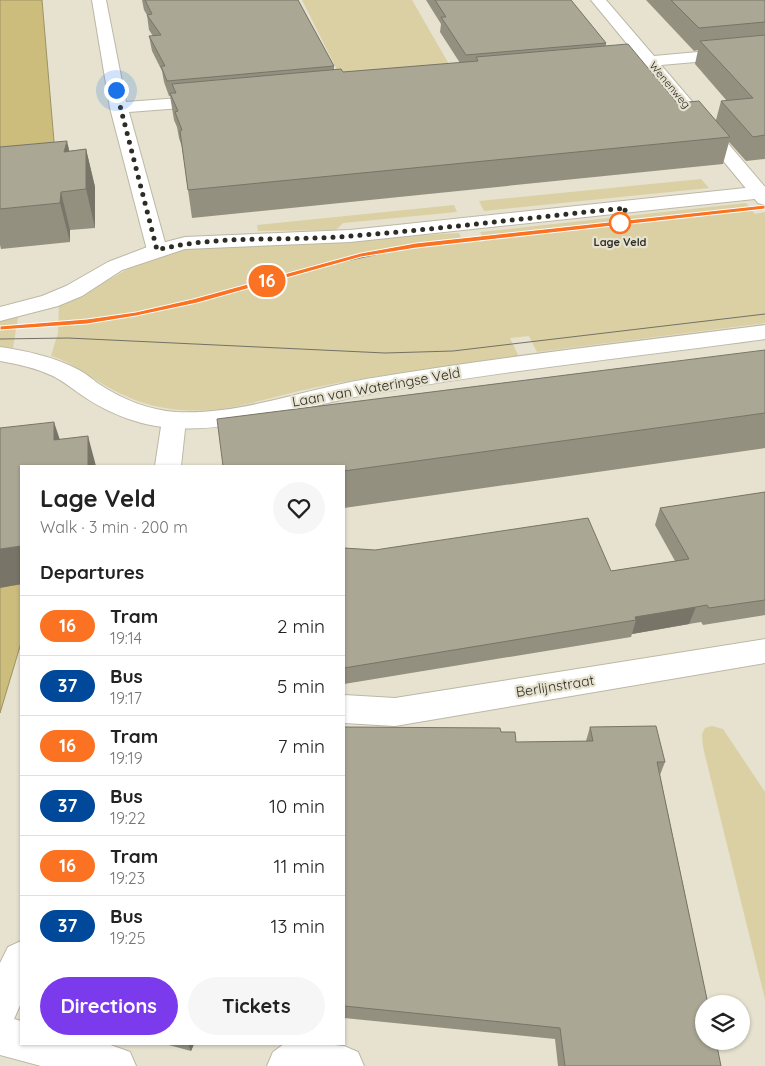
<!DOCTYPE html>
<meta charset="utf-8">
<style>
:root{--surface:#fff;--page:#f6f6f6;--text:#222;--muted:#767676;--line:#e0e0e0;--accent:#7c3aed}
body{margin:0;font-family:Quicksand,sans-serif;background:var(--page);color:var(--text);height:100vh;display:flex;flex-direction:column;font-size:19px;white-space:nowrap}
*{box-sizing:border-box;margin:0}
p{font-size:16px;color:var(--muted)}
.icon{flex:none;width:28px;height:28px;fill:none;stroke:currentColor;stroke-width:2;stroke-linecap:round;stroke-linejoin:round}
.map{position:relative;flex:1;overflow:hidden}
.details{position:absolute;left:20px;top:465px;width:325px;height:580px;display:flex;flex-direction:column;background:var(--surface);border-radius:0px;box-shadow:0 1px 4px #0004}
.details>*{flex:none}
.badge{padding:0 10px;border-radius:16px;font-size:18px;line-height:32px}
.controls{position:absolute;left:695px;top:995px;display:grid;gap:10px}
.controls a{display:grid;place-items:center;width:55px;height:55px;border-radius:50%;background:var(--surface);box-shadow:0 1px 4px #0004;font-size:25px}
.you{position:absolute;width:25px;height:25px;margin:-12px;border:4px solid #fff;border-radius:50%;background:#1a73e8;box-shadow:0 0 0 8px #1a73e833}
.map>.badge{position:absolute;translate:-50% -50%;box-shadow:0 0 0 2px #fff}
h2{padding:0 20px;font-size:19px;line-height:45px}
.round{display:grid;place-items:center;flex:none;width:52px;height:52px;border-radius:26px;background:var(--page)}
.head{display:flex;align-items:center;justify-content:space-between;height:85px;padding:0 20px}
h1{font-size:24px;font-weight:800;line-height:38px}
.button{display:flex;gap:10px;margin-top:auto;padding:10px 20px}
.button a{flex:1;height:58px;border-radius:30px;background:var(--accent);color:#fff;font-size:20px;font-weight:800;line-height:58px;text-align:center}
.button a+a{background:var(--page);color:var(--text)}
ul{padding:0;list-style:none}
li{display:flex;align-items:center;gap:15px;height:60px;padding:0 20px;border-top:1px solid var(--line)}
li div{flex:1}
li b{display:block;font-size:19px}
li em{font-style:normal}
li .badge{min-width:55px;font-weight:700;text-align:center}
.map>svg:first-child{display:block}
.green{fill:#dad0a4}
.water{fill:#ccbd7d;stroke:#9c9263}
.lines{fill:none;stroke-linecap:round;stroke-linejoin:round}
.street-casing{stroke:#bcb8a6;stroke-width:2}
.secondary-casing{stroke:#bcb8a6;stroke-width:2}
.street{fill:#fff;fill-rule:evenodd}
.secondary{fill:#fff;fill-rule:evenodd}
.tram{stroke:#737166;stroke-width:1}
.wall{fill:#939080}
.shaded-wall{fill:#787568}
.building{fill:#aba795;stroke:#787568}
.line{fill:#fa7222;stroke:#fff}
.walk{stroke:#2d2c25;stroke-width:5;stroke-dasharray:0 9}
.stop-dot{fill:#fff;stroke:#fa7222;stroke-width:2.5}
.labels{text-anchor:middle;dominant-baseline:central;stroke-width:4.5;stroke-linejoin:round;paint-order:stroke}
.far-street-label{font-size:11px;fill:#2d2c25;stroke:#e6e2cf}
.far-stop-label{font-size:11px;font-weight:bold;fill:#2d2c25;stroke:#e6e2cf}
.street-label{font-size:14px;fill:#2d2c25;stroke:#e6e2cf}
</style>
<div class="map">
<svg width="765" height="1066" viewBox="0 0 765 1066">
<rect width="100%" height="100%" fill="#e6e2cf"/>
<g class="green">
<path d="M 302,0 L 412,0 L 457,78 L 346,88 Z"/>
<path d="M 701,179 L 709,188 L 484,211 L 479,201 Z"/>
<path d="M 746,203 L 755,214 L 765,212 L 765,323 L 537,352 L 529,336 L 510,338 L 520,359 C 451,368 381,373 313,388 C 265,398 221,416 171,409 C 147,406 125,397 104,385 C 86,374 71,362 51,356 L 58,333 L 59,305 C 86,293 111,278 137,264 C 154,255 174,252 192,248 L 459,233 L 464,243 L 485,241 L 480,232 Z"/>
<path d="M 454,205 L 457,212 L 343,223 L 336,230 L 258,231 L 257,225 Z"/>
<path d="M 18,317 L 13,348 L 0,347 L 0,320 Z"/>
<path d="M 712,726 L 723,729 L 765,792 L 765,999 L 703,747 L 702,734 L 705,728 Z"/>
</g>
<g class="water">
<path d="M 0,0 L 42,0 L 57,177 L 0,184 Z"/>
<path d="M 21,584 L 21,643 L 0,713 L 0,587 Z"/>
</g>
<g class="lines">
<defs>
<g id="street">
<path d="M 92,0 L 106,0 L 126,102 L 207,96 L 213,97 L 216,101 L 213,105 L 207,106 L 129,112 L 167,250 L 164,254 L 157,256 L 150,254 L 147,250 L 110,108 Z"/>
<path d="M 591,0 L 606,0 L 654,56 L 765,46 L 765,56 L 661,65 L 765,187 L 765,205 L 758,203 L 645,66 L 600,68 L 598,65 L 600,62 L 638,57 Z"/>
<path d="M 174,412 L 183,414 L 186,420 L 181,466 L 155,466 L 162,420 L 165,414 Z"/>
<path d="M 765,639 L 765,663 L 395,726 L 344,723 L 344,695 L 395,698 Z"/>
<path d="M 21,941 L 21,1003 L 14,1019 L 21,1021 L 21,1044 L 108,1044 L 130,1052 L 136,1066 L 41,1066 L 0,1055 L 0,963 L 8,947 Z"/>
<path d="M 284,1044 L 326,1044 L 344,1046 L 358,1052 L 364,1066 L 267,1066 L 273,1052 Z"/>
</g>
<g id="secondary">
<path d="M 765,186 L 765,198 L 350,242 L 185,249 L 122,270 L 82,296 L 58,306 L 0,321 L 0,307 L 42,296 L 66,286 L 108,262 L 150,246 L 185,237 L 350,230 Z"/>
<path d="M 765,325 L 765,339 C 632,357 498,371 365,395 C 302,406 240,432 175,428 C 144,427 112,415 86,398 C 75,391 65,382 53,376 C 36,368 18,364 0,361 L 0,347 C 27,351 55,357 79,370 C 87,374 94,381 102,386 C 124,400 149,410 176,412 C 241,415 302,390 366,379 C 498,357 632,342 765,325 Z"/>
</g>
</defs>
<use href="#street" class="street-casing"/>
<use href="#secondary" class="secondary-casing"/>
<use href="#street" class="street"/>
<use href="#secondary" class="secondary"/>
<g class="tram">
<path d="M 0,328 L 74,323 L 147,312 L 332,264 L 416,246 L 765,207"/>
<path d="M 0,339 L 68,338 L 385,353 L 453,351 L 765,314"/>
</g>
</g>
<g class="wall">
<path d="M 142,0 L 298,0 L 334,66 L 334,70 L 343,72 L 460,63 L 440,32 L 441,24 L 426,0 L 571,0 L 606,43 L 606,46 L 677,103 L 716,120 L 721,101 L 727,101 L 695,64 L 698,50 L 694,51 L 646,0 L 765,0 L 765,159 L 746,161 L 729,142 L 723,164 L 192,218 L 182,147 L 179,138 L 177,127 L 174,120 L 170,96 L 169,96 L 164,82 L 162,71 L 152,51 L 149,36 L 153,36 L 149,30 L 147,15 L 144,10 Z"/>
<path d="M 0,147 L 69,151 L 86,149 L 95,187 L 95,228 L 70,230 L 70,242 L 1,249 L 0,245 Z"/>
<path d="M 765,350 L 765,448 L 344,508 L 344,466 Z"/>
<path d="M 765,492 L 765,615 L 703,625 L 701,622 L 689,624 L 632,634 L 631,637 L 344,684 L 344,548 L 611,571 L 675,561 L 655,525 L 660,508 Z"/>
<path d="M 344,727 L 501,732 L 516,742 L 586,741 L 590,727 L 665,762 L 660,775 L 721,1066 L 558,1066 L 555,1039 L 344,1018 Z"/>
<path d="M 165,1044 L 194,1044 L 191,1051 Z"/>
</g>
<g class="shaded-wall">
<path d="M 67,141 L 76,179 L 64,152 Z"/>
<path d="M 86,149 L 95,187 L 95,228 L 86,189 Z"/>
<path d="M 61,192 L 70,230 L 70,242 L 60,203 Z"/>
<path d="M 54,422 L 66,458 L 54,440 Z"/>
<path d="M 88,436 L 96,466 L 88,466 Z"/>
<path d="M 21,546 L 21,584 L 0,588 L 0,549 Z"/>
<path d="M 696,607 L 689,624 L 632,634 L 636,620 L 635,617 Z"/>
<path d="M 188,1044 L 194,1044 L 191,1051 Z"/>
</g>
<g class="building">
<path d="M 145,0 L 298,0 L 334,66 L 167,81 L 161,66 L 165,66 L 149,36 L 161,35 L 147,15 L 152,14 Z"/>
<path d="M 435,0 L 571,0 L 606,43 L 466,55 L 441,17 L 446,17 Z"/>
<path d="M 671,0 L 765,0 L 765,22 L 699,28 Z"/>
<path d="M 765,35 L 765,135 L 753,137 L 721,101 L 753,98 L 700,41 Z"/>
<path d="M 628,44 L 677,103 L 699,101 L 730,137 L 188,190 L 180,131 L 182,130 L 175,112 L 178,111 L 170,93 L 176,93 L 172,84 L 341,69 L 343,72 L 478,61 L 476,57 Z"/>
<path d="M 67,141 L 64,152 L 86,149 L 86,189 L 61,192 L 60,203 L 0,209 L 0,147 Z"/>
<path d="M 765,350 L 765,413 L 344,471 L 344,466 L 223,466 L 217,419 Z"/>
<path d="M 54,422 L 54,440 L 88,436 L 88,466 L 21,466 L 21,546 L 0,549 L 0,428 Z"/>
<path d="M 765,492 L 765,600 L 709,608 L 707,605 L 696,607 L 635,617 L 636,620 L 344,668 L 344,548 L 375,550 L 588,518 L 611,571 L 689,559 L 660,508 Z"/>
<path d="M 656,726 L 665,762 L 657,762 L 708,1004 L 704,1004 L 704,1041 L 716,1041 L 721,1066 L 565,1066 L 560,1028 L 344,1006 L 344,727 L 500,728 L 501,732 L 515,732 L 516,742 L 593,741 L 590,727 Z"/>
</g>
<path class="line" d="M 765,205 L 765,209 L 416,248 L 361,257 L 197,303 L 136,316 L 87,324 L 0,330 L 0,326 L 87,319 L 136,312 L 193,299 L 361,253 L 416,243 Z"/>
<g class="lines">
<path class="walk" d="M 116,90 L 157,250 C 220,234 285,242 350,236 C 442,229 534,217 626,208 L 620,223"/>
</g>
<circle class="stop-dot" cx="620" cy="223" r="10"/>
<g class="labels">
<g class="far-street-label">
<text transform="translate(670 85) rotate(50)">Wenenweg</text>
</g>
<g class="far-stop-label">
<text x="620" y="242">Lage Veld</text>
</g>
<g class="street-label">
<text transform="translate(376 387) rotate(-10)">Laan van Wateringse Veld</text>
<text transform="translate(555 686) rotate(-9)">Berlijnstraat</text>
</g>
</g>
</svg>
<div class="controls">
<a><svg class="icon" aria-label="layers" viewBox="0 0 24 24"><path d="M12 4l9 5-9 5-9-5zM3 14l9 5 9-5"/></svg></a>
</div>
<div class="you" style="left:116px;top:90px"></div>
<b class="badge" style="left:267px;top:281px;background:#fa7222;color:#fff">16</b>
<section class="details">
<div class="head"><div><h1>Lage Veld</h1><p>Walk · 3 min · 200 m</p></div><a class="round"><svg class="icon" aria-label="heart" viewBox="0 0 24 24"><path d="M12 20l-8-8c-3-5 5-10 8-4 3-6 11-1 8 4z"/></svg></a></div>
<h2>Departures</h2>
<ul>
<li><span class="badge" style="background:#fa7222;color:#fff">16</span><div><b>Tram</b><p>19:14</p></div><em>2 min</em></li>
<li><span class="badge" style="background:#004899;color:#fff">37</span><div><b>Bus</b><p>19:17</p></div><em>5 min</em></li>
<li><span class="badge" style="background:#fa7222;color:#fff">16</span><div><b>Tram</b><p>19:19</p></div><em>7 min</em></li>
<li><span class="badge" style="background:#004899;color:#fff">37</span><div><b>Bus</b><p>19:22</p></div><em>10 min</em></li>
<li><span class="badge" style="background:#fa7222;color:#fff">16</span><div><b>Tram</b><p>19:23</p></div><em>11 min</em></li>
<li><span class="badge" style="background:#004899;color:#fff">37</span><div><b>Bus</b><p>19:25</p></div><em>13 min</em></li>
</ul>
<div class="button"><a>Directions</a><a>Tickets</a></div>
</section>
</div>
